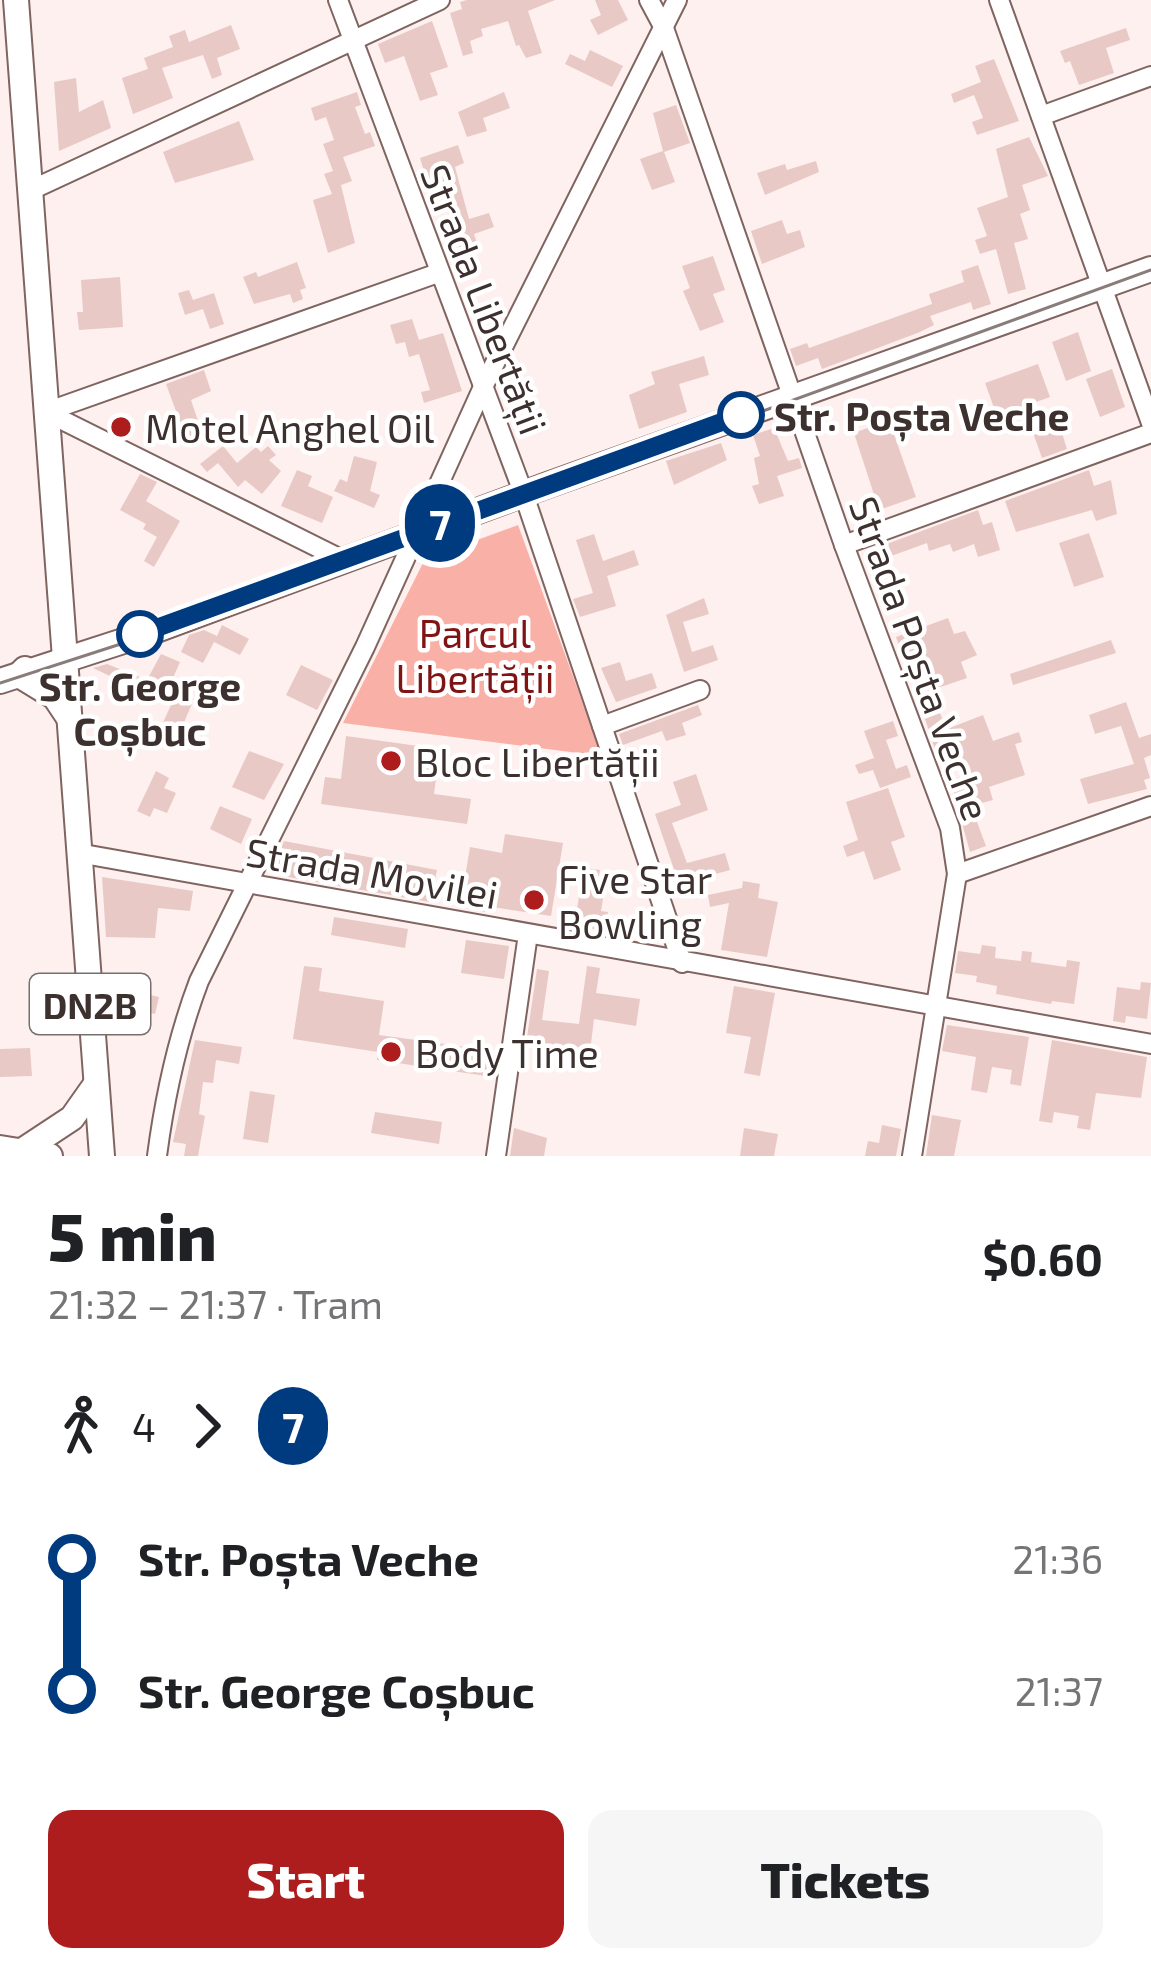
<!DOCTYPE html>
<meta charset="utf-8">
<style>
:root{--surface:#fff;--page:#f6f6f6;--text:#202124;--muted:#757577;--accent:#ae1d1d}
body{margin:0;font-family:"Exo 2",sans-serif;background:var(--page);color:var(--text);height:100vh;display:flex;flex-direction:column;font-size:45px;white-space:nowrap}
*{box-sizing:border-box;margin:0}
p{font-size:39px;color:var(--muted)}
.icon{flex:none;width:66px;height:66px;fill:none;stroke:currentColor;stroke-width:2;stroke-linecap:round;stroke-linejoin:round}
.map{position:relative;height:1156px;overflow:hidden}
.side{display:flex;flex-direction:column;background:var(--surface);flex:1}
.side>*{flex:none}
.badge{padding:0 24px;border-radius:39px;font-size:42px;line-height:78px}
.map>.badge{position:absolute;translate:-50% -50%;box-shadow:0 0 0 6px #fff}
.legs{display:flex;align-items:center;gap:18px;height:132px;padding:0 48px;font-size:39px}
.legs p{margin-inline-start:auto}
.overview{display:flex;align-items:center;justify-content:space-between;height:204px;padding:0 48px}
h1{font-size:66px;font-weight:800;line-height:90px}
.primary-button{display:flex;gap:24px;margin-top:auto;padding:24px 48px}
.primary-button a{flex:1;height:138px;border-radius:24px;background:var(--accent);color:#fff;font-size:48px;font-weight:800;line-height:138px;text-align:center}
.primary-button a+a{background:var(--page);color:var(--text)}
ul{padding:0 48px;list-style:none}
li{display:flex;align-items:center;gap:42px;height:132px;font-size:45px}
li i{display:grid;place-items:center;width:18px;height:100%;margin:0 15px;background:currentColor}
li i::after{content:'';width:30px;height:30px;margin:-15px;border:9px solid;border-radius:50%;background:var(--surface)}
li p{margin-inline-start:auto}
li:first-child i{background:linear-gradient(#0000 50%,currentColor 0)}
li:last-child i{background:linear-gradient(currentColor 50%,#0000 0)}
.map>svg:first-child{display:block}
.green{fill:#f9b0a7}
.building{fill:#e8c9c5}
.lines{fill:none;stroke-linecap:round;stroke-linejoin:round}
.minor-casing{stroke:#7f6460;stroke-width:22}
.major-casing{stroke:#7f6460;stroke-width:28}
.minor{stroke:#fff;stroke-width:18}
.major{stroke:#fff;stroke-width:24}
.tram{stroke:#897d7b;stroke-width:3}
.line-1-casing{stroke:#fff;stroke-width:27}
.line-1{stroke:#003b80;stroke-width:18}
.stop-1-dot{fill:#fff;stroke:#003b80;stroke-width:6}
.poi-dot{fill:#ae1d1d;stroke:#fff;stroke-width:4.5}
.labels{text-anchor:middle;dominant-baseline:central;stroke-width:9;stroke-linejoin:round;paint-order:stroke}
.shield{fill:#fff;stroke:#776f6d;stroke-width:3}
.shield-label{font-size:36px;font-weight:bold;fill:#3d312f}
.street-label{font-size:39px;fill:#3d312f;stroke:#fff}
.stop-label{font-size:39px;font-weight:bold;fill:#3d312f;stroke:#fff;text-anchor:start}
.poi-label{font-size:39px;fill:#3d312f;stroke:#fff;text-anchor:start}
.park-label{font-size:39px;fill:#801414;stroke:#fff}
</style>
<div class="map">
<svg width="1151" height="1156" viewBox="0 0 1151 1156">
<rect width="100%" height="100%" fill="#fdf0ef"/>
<path class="green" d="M 518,525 L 602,756 L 343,723 L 425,559 Z"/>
<g class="building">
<path d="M 467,0 L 555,0 L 528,11 L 542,53 L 526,58 L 519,45 L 516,46 L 508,21 L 481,29 L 483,36 L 470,41 L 473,53 L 463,56 L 450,13 L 462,9 L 460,2 Z"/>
<path d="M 595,0 L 618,0 L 628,20 L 598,35 L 590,20 L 601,15 Z"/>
<path d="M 432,21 L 448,67 L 430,73 L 438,95 L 420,101 L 404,56 L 385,63 L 378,44 Z"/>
<path d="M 231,25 L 240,49 L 217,58 L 222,75 L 212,79 L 203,55 L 162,68 L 173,98 L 133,114 L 122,78 L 148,69 L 144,58 L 173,47 L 169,36 L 185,30 L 189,42 Z"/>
<path d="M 1126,28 L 1130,40 L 1106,48 L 1114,73 L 1079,85 L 1070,61 L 1065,63 L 1060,51 Z"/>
<path d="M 590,50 L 623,66 L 612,87 L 565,64 L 570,54 L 585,61 Z"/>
<path d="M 994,59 L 1019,121 L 977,135 L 972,122 L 983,118 L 974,95 L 954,103 L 951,94 L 981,82 L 975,66 Z"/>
<path d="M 76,78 L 79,112 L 103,100 L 111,128 L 59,151 L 54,82 Z"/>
<path d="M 357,92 L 361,105 L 355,107 L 365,134 L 370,132 L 375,146 L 343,157 L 352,181 L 341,185 L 355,243 L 328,253 L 313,200 L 332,194 L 324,174 L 333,171 L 323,144 L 334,140 L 326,117 L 315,121 L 311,108 Z"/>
<path d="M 504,92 L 510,108 L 483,118 L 487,131 L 467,137 L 458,112 Z"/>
<path d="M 676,105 L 690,143 L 664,152 L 675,182 L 652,190 L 640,159 L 663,151 L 653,113 Z"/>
<path d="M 239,121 L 254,160 L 175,183 L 163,152 Z"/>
<path d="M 1029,137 L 1048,176 L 1022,185 L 1030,210 L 1020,214 L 1028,239 L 1014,243 L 1026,289 L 1008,294 L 996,249 L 980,254 L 975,240 L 987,236 L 977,208 L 1008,197 L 996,149 Z"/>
<path d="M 458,145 L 464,163 L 455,167 L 469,219 L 489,213 L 494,227 L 474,234 L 477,243 L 460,249 L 441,194 L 432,197 L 420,158 Z"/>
<path d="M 816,161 L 819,172 L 765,195 L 757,173 L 785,164 L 787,170 Z"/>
<path d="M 782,220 L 787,234 L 800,230 L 805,247 L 762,264 L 751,231 Z"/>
<path d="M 713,256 L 725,290 L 713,294 L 724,322 L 700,331 L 683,291 L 690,288 L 682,266 Z"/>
<path d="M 297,262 L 306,288 L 300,290 L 303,299 L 293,303 L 290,294 L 254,304 L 243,277 L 256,272 L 258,277 Z"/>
<path d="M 978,265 L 991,304 L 973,310 L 971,302 L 930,316 L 934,325 L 920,332 L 822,369 L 818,358 L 796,366 L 790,349 L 807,343 L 809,348 L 932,304 L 929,294 L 964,282 L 961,271 Z"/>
<path d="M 120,277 L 123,327 L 79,330 L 77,312 L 83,312 L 81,280 Z"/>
<path d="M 189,290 L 193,300 L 214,293 L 224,324 L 210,329 L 203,309 L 185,315 L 178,293 Z"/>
<path d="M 412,319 L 419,340 L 443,333 L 462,391 L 424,403 L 421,392 L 430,390 L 419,354 L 409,357 L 405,342 L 396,344 L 390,325 Z"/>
<path d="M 1078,332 L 1091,371 L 1066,381 L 1052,342 Z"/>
<path d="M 704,356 L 709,375 L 679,384 L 687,412 L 639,429 L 629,395 L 655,384 L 651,372 Z"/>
<path d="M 1038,364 L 1050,397 L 997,416 L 985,383 Z"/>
<path d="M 1112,369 L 1125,407 L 1100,417 L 1086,379 Z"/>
<path d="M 204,370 L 211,391 L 191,400 L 202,433 L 179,441 L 173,425 L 180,422 L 166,384 Z"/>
<path d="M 1057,417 L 1067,449 L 1042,458 L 1031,427 Z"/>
<path d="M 889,420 L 916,497 L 879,510 L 854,433 Z"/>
<path d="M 774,428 L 788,461 L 799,458 L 802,468 L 777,476 L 784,496 L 759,504 L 752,486 L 759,484 L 754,458 L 760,456 L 753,435 Z"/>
<path d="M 721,443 L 727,460 L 674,485 L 666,461 Z"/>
<path d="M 223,446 L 237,463 L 256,447 L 261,452 L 268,446 L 276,455 L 269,460 L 281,471 L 262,494 L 245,480 L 238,487 L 218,463 L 207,472 L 200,464 Z"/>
<path d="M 354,456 L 377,462 L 370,491 L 380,495 L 374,508 L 334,491 L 340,479 L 347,482 Z"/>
<path d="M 297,470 L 312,476 L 308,486 L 333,497 L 322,523 L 281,506 Z"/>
<path d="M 1089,470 L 1094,486 L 1111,480 L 1117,514 L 1096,521 L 1092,510 L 1016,532 L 1005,501 Z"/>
<path d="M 140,474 L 157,482 L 146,501 L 180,521 L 154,567 L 144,561 L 157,537 L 143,529 L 146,524 L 120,510 Z"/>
<path d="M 978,510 L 983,525 L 992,522 L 1000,550 L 978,557 L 974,544 L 953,552 L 950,544 L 929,551 L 927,543 L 872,563 L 868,551 Z"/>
<path d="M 1089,533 L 1104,577 L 1074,587 L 1059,543 Z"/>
<path d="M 594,534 L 603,561 L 634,550 L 639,565 L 607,576 L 616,606 L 580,617 L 573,599 L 593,593 L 576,540 Z"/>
<path d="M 704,598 L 709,614 L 683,622 L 692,652 L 713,645 L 718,660 L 684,672 L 666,615 Z"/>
<path d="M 948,618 L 954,634 L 965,631 L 977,655 L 961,662 L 967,678 L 923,693 L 918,676 L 911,678 L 896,637 Z"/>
<path d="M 222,625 L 249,639 L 240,655 L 214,642 L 203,663 L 181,652 L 189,635 L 204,630 L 217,636 Z"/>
<path d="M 1111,640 L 1116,653 L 1013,685 L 1010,674 Z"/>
<path d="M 161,654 L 180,662 L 169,687 L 194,699 L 174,746 L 156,738 L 171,705 L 93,668 L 107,664 L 147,680 Z"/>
<path d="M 620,662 L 626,681 L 652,673 L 657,688 L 616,702 L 601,668 Z"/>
<path d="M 301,665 L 333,680 L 317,710 L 286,695 Z"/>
<path d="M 1126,702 L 1139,738 L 1151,734 L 1151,755 L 1144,758 L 1150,778 L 1144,780 L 1147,789 L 1088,804 L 1080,779 L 1134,764 L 1121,726 L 1095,734 L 1089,715 Z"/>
<path d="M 698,705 L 702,715 L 682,723 L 686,735 L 666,741 L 662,731 L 623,745 L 619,734 Z"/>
<path d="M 939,711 L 947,729 L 983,715 L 993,741 L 1019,732 L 1022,742 L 1015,744 L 1025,775 L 989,787 L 993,800 L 971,806 L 986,846 L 970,852 L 950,780 L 968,775 L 956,741 L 935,749 L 924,716 Z"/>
<path d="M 893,721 L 898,736 L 886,740 L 896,769 L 907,765 L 911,777 L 880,788 L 873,770 L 859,774 L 855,765 L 874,758 L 864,731 Z"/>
<path d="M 346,736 L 440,749 L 434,794 L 471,799 L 467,824 L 321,804 L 325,777 L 341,779 Z"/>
<path d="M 249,751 L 284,764 L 264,800 L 232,787 Z"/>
<path d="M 156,771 L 169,778 L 164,788 L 176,793 L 167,813 L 154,808 L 150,817 L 137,811 Z"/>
<path d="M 696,774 L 708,810 L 672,823 L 687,863 L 725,853 L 730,870 L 679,884 L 655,814 L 681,805 L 673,782 Z"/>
<path d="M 888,788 L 905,837 L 891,842 L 901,870 L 874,880 L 864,851 L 847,857 L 843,846 L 858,840 L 846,802 Z"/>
<path d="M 220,806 L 252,819 L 241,844 L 210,829 Z"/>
<path d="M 505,834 L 563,843 L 551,916 L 486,906 L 485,912 L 460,907 L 470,847 L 502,853 Z"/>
<path d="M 284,841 L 437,870 L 430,902 L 271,874 Z"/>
<path d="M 584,868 L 600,870 L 596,891 L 604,892 L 601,911 L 608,912 L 605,931 L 574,926 Z"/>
<path d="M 102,877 L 193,891 L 190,911 L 158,908 L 155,938 L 106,937 Z"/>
<path d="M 743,881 L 760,884 L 758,898 L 778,902 L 767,957 L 721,950 L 729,903 L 710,907 L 708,895 L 742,888 Z"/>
<path d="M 334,917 L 408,929 L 405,948 L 331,935 Z"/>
<path d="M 466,940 L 509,946 L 504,979 L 461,973 Z"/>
<path d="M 982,945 L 996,947 L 995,958 L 1021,961 L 1022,951 L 1032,952 L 1031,962 L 1066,967 L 1067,960 L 1080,962 L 1074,1004 L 1052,1001 L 1051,1004 L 996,994 L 997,986 L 976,982 L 977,976 L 955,973 L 958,951 L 980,954 Z"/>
<path d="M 304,966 L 322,968 L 319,991 L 384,1001 L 379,1035 L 489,1050 L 486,1076 L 377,1060 L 378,1052 L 293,1039 Z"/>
<path d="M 587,966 L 600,968 L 596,993 L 640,999 L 636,1026 L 594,1019 L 590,1052 L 526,1044 L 537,969 L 549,971 L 542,1020 L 579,1024 Z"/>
<path d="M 1141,982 L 1151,983 L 1147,1019 L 1126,1016 L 1125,1023 L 1113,1021 L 1117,987 L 1140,990 Z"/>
<path d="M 734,986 L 775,993 L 760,1076 L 744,1073 L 751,1037 L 726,1033 Z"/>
<path d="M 120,988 L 159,997 L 155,1014 L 116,1005 Z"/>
<path d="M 947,1025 L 1029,1037 L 1021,1086 L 1010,1084 L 1012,1070 L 992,1067 L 987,1093 L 971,1090 L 976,1057 L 942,1051 Z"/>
<path d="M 195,1040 L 242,1047 L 239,1064 L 216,1060 L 213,1083 L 203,1082 L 199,1114 L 205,1116 L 198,1156 L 184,1156 L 186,1144 L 173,1142 Z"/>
<path d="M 1052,1040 L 1147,1057 L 1141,1098 L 1096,1093 L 1090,1130 L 1077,1128 L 1079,1116 L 1054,1112 L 1052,1123 L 1039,1121 Z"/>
<path d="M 30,1048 L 32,1076 L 0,1077 L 0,1049 Z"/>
<path d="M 250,1091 L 275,1095 L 268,1143 L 243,1139 Z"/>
<path d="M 375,1112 L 442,1122 L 439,1144 L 371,1133 Z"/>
<path d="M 932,1115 L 961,1120 L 954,1156 L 926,1156 Z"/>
<path d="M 882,1125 L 901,1129 L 896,1156 L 865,1156 L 868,1141 L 879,1143 Z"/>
<path d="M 514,1128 L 547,1138 L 544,1156 L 510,1156 Z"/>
<path d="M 744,1128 L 778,1134 L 774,1156 L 740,1156 Z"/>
</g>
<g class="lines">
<defs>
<g id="minor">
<path d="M 338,0 L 523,492 L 682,963"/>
<path d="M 649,0 L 664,28 L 844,545 L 950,828 L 957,874 L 912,1156"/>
<path d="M 999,0 L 1151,423"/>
<path d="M 1041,116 L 1151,76"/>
<path d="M 29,191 L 440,0"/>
<path d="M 46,412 L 438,273"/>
<path d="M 46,412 L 345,561"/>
<path d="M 844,545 L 1151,433"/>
<path d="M 602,726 L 700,690"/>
<path d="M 78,853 L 1151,1044"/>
<path d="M 957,874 L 1151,806"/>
<path d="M 157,1156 C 165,1095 177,1039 199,981 L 365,647 L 483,387 L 677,0"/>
<path d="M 496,1156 L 528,934"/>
</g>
<g id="major">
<path d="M 16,0 L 102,1156"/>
<path d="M 25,669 L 19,675 L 55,697 L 69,718"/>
<path d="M 0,681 L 148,633 L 545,486 L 1151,269"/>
<path d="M 0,1148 L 50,1156"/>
<path d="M 22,1151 L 72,1118 L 96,1084"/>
</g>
</defs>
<use href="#minor" class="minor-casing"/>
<use href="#major" class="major-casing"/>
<use href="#minor" class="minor"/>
<use href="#major" class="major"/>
<path class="tram" d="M 0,683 L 130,641 L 1151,270"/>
</g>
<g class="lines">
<defs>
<path id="line-1" d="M 140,634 L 741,415"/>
</defs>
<use href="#line-1" class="line-1-casing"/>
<use href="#line-1" class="line-1"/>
</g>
<g class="stop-1-dot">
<circle cx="741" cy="415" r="21"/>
<circle cx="140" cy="634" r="21"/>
</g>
<g class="poi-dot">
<circle cx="121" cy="427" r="12"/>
<circle cx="391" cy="761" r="12"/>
<circle cx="534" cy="900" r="12"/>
<circle cx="391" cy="1052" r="12"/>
</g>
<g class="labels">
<rect class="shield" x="30" y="974" width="120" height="60" rx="9"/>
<g class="shield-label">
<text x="90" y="1004">DN2B</text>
</g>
<g class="street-label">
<text transform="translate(485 299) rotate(69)">Strada Libertății</text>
<text transform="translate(921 658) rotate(70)">Strada Poșta Veche</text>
<text transform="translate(372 872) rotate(10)">Strada Movilei</text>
</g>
<g class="stop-label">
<text x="774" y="415">Str. Poșta Veche</text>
<text x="140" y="685" text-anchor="middle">Str. George<tspan x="140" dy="45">Coșbuc</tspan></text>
</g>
<g class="poi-label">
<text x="145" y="427">Motel Anghel Oil</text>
<text x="415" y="761">Bloc Libertății</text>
<text x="558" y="878">Five Star<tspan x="558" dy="45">Bowling</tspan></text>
<text x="415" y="1052">Body Time</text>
</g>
<g class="park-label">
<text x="475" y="632">Parcul<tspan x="475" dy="45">Libertății</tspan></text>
</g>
</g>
</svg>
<b class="badge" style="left:440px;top:523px;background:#003b80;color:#fff">7</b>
</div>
<section class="side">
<div class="overview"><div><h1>5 min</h1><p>21:32 – 21:37 · Tram</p></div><b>$0.60</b></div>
<div class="legs"><svg class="icon" aria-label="walk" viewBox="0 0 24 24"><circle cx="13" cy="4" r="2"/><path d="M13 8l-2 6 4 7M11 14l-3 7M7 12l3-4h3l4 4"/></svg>4<svg class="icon" aria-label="forward" viewBox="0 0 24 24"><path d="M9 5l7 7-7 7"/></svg><b class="badge" style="background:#003b80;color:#fff">7</b></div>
<ul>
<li><i style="color:#003b80"></i><b>Str. Poșta Veche</b><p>21:36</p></li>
<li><i style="color:#003b80"></i><b>Str. George Coșbuc</b><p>21:37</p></li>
</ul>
<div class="primary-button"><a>Start</a><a>Tickets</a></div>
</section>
